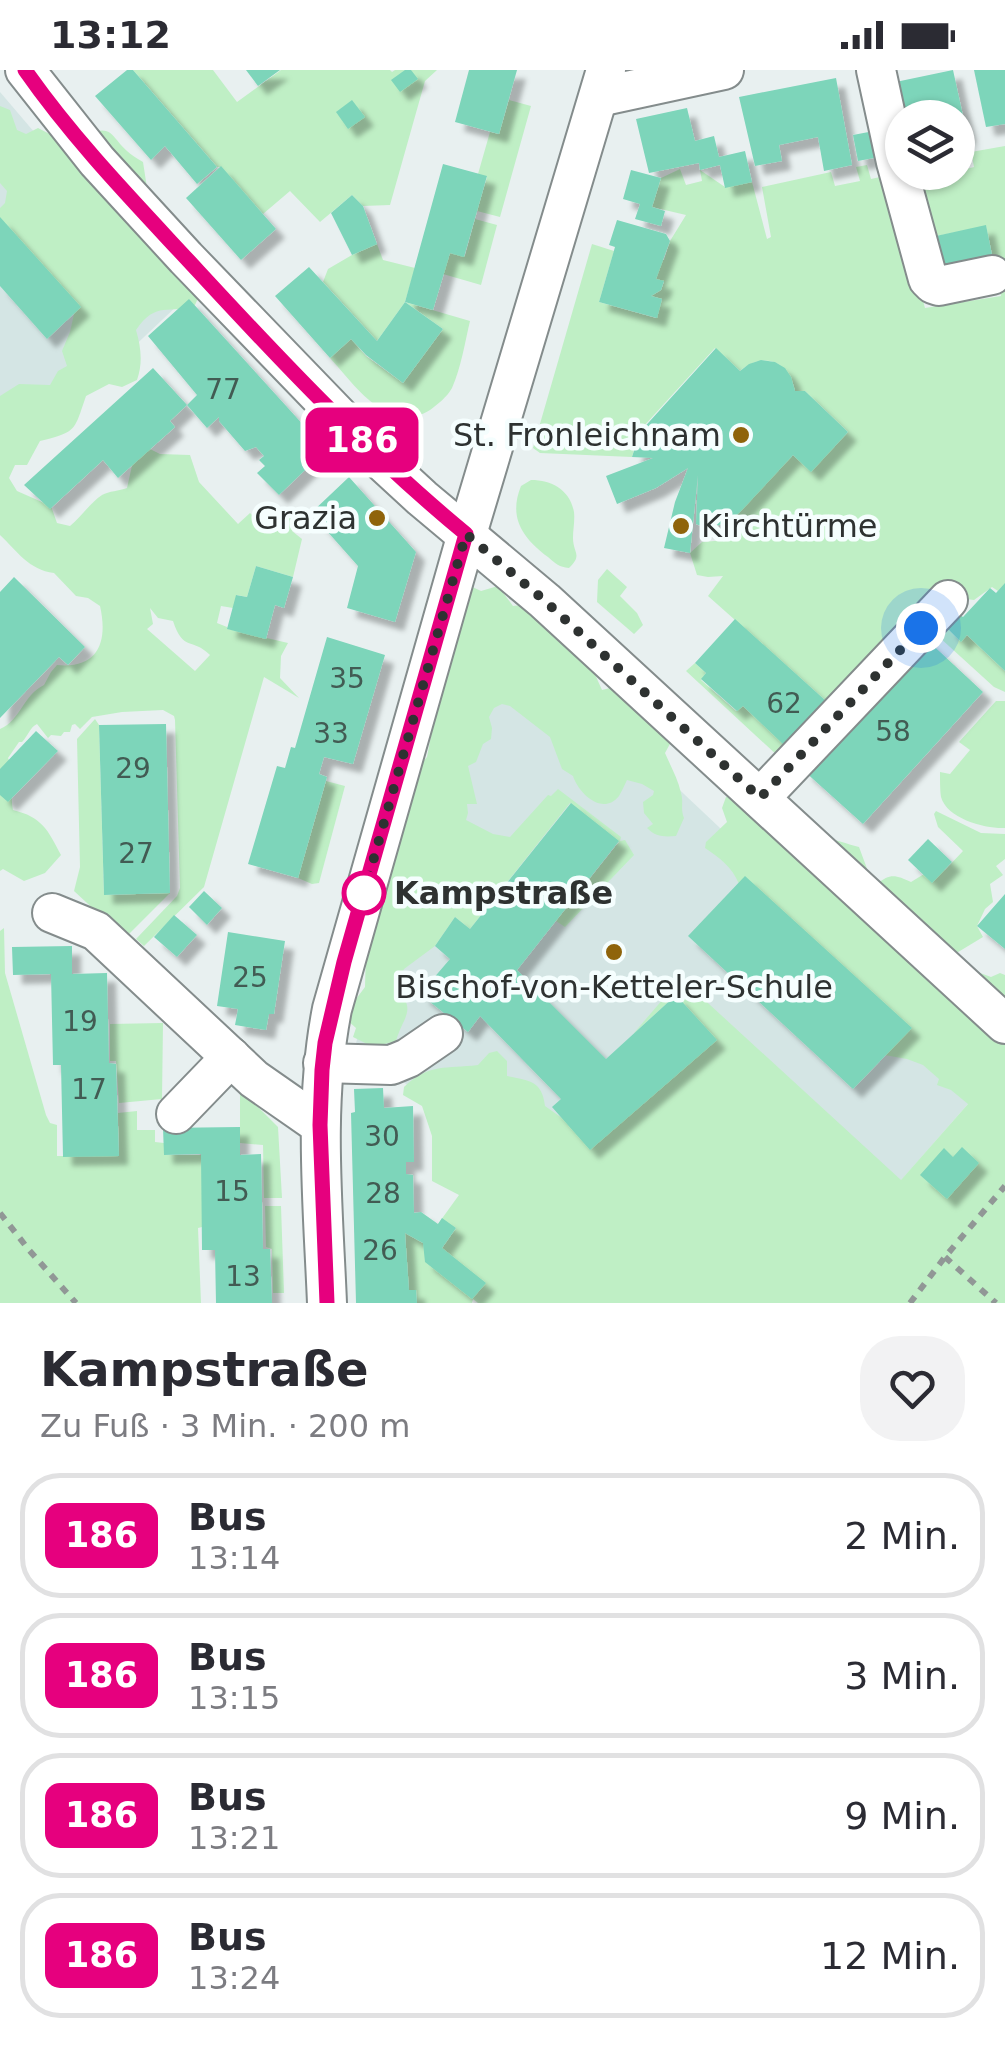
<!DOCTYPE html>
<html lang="de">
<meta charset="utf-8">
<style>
:root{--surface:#fff;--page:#f2f2f3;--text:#2b2b33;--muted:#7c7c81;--line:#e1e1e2}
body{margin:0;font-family:"DejaVu Sans",sans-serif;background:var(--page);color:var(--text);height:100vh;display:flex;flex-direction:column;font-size:38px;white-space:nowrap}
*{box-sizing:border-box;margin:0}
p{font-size:32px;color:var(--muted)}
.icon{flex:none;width:55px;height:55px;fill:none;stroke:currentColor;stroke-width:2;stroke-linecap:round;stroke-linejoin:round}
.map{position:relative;height:1233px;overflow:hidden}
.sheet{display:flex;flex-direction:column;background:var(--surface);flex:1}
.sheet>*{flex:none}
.badge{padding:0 20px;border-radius:15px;font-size:35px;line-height:65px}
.controls{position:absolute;left:885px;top:30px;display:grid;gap:20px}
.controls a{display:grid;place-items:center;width:90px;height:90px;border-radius:50%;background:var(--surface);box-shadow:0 2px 8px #0004;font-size:50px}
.you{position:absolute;width:50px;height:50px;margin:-25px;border:8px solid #fff;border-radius:50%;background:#1a73e8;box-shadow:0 0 0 15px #1a73e833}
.map>.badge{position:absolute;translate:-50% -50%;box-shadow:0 0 0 5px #fff}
.round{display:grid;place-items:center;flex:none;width:105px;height:105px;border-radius:40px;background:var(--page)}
.headline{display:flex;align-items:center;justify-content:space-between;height:170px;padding:0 40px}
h1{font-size:48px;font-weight:700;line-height:75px}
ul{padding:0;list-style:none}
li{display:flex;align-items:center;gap:30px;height:125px;margin:0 20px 15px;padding:0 20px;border:5px solid var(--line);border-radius:40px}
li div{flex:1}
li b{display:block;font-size:38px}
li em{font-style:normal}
li .badge{min-width:110px;font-weight:700;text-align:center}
.status{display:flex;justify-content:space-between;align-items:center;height:70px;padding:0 50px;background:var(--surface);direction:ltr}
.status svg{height:28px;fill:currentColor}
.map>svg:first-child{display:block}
.built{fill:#d4e5e4}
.green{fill:#bfefc5;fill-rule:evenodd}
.building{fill:#7dd5ba;filter:url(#shadow)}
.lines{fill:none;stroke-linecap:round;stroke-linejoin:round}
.minor-casing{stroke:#848c8c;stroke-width:42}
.path{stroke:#919796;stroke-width:6;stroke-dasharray:8 8;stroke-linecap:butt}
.minor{stroke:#fff;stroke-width:38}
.line-casing{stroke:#fff;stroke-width:22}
.line{stroke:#e6007e;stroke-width:15}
.walk{stroke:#2e3231;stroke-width:10;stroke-dasharray:0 18}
.poi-dot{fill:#8f640b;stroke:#f5fefe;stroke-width:4}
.stop-dot{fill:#fff;stroke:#e6007e;stroke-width:5}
.labels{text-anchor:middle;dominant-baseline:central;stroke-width:9;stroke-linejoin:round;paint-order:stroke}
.number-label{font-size:28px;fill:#425b53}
.poi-label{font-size:32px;fill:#2e3231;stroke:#f5fefe;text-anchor:end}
.stop-label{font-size:32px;font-weight:bold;fill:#2e3231;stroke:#f5fefe;text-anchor:start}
</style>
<div class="status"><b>13:12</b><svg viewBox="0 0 49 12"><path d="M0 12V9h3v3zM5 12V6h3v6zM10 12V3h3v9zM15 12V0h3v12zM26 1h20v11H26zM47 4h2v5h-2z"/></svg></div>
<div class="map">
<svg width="1005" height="1233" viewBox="0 0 1005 1233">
<defs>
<filter id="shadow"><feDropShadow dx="9" dy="9" stdDeviation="2.5" flood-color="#0004"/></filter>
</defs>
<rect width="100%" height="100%" fill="#e8f0f0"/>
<g class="built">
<path d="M 0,22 L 180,233 L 0,403 Z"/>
<path d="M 525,574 L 826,858 L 982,1018 L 896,1116 L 716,1233 L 355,978 L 371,907 L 442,670 Z"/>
</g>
<g class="green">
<path d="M 133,0 L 213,0 L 237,32 L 281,0 L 390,0 L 392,2 L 395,0 L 437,0 L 425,11 L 390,135 L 363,136 L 352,125 L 320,152 L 290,121 L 263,144 L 221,97 L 217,97 Z"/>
<path d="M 509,30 L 531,36 L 500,147 L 477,141 L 487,107 L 478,104 L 490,62 L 499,64 Z"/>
<path d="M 0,36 L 10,40 L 17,60 L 26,64 L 38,58 L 67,73 C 124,45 102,70 143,92 L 147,118 L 194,168 L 201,180 L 199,226 L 195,235 C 170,245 156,230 136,260 C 141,277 143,293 137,310 L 122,317 L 109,314 L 86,326 C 74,361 77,362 40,371 L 27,395 L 15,395 L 9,408 L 17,421 L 51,436 L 57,453 L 70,456 C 81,447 91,432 102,425 C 109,421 119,421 127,418 L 133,391 L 148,378 L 160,384 L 190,385 L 199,412 L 238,454 L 250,443 L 268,460 L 291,439 L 301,452 L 292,461 L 302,469 L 293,507 L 256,496 L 247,527 L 237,525 L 233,538 L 221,536 L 217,553 L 227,557 L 228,559 L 288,573 L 281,586 L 280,608 L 299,628 L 264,607 L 204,817 L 144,876 L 136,869 L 177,826 L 180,818 L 175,650 L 174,646 L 163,640 L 122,642 L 92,647 L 80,659 L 75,654 L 72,655 L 70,662 L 64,662 L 61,666 L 51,665 L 48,668 L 37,654 C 30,657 28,666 22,672 L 19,672 L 8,688 C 17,706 9,720 13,740 C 42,747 48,760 61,785 L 45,803 L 24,811 L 3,799 L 0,801 L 0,659 C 20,651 24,624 44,615 L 51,602 L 57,595 C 99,599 108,571 100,536 L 88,528 L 76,526 L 54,503 C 29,500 17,481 0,465 L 0,326 L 19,314 L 50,315 L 58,301 L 67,296 L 62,281 L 70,262 L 76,235 L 0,200 L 0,138 L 5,133 L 7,121 L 0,113 C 0,87 0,63 0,36 ZM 150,538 L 158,548 L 173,551 C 183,582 192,567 210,585 L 195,601 L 147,559 L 153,554 Z"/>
<path d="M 1005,76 L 1005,514 L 998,521 L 992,517 L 974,530 L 959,528 L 872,595 L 864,590 L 826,631 L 708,526 L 723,506 L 708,507 L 697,505 L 690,483 L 702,472 L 727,470 L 729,451 L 793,385 L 811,401 L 848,362 L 805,321 L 795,321 C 789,291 764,281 740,301 L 715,278 L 643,357 L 637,369 L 632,387 L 540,383 L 533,378 L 592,174 L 614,181 L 599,232 L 656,248 L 662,229 L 651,226 L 661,220 L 664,212 L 656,209 L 661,190 L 664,190 L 670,171 L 686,145 L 652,137 L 661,108 L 680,99 L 686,115 L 702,111 L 700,100 L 725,117 L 752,112 L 767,169 L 771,167 L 762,117 L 831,102 L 835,116 L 860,111 L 856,97 L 867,95 L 871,109 L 889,105 L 925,238 L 1001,226 L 986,156 L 927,168 L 910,103 L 958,102 L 958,91 L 963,90 L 966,99 L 974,97 L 971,82 Z"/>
<path d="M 475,149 L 497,155 L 481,215 L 443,204 L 450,183 L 465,186 Z"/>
<path d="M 377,174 L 383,190 L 415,198 L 405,232 L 470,251 C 465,272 461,298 452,318 C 447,327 438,334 430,340 C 388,366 354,314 330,288 L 351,269 L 366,286 L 403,313 L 443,259 L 405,232 L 377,271 L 323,212 L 328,199 L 352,185 Z"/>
<path d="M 531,410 C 552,410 570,420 574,442 C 575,451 573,459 573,468 C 573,483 583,485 569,498 C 559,497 556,494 548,487 C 523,468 508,448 521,416 Z"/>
<path d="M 607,499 L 627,517 L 620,526 L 637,543 L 643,555 L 634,564 L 597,532 L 598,510 Z"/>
<path d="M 464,513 L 481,521 L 498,516 L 513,536 L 521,535 L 535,539 L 593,600 L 602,620 L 618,616 L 671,672 L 665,683 C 671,697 678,709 681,723 C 684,733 680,738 684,748 L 676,766 C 664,767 656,767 647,758 L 653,754 L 644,743 L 643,732 L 653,725 L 654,721 L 642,714 L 627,710 C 626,712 620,725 619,726 C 602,747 578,722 573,706 L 562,699 L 550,667 L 510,636 L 502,634 L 494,638 L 489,647 L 492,658 L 491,669 L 483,674 L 476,692 L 468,696 L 477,734 L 467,734 L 468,743 L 466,750 L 493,764 L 510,767 L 548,725 L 551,726 L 558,719 L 621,767 L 620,771 L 625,770 L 634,785 L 565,857 L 556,851 L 619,772 L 570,733 L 470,859 L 455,847 L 435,876 L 404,899 L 396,916 C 417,942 404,944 396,971 L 373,977 L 353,967 L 356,958 L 347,950 L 345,939 L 356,929 L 365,917 L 366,881 L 407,709 L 427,687 L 433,655 L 430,641 L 429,540 L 425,534 L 439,523 Z"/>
<path d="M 947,558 L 960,571 L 967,565 L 1005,601 L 1005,622 L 994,617 L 939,567 Z"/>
<path d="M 695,593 L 706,603 L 701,610 L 736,641 L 743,636 L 783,673 L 789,669 L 794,673 L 779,687 L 686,601 Z"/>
<path d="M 996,631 L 1005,631 L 1005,758 C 986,759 947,749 941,727 C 940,720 940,710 940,702 L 950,704 L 970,680 L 959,672 Z"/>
<path d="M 95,649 L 99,655 L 104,825 L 170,823 L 125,868 L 74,821 L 80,797 L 77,669 Z"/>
<path d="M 326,711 L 345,716 L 319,813 L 312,814 L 298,808 Z"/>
<path d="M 743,725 L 823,768 C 836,769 846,774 859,777 L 869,804 L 877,814 C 890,803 896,805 911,812 L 929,801 L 945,800 L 963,781 L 938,757 L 934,744 L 936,741 L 981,763 L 1005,764 L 1005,789 L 996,796 L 1003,805 L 990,814 L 993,832 L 985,839 L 977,856 L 983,867 L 945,890 L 991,907 L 1000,903 L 1005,905 L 1005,1233 L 478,1233 L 473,1229 L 472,1233 L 417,1233 L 416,1220 L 409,1220 L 405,1163 L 423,1173 L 442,1178 L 456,1158 L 438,1154 L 459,1125 L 432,1111 L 432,1066 L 422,1036 L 403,1025 L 404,1017 C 429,993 446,999 478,995 L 489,983 L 497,981 L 507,991 L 507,1006 C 529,1011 542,1010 545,1036 L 569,1053 L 716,970 L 676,925 L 633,964 L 664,928 L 685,912 L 901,1110 L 968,1034 L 951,1020 L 937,1015 L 939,1009 L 923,995 L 907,989 L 873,983 L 739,814 C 732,797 720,788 705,778 L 706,772 L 727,752 L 722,738 L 726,727 Z"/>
<path d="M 4,858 L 5,903 L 46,1045 L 50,1053 L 57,1055 L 57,1086 L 119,1086 L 118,1043 L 137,1041 L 137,1060 L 155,1060 L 155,1072 L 164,1073 L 164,1085 L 202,1085 L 202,1157 L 198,1158 L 201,1233 L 0,1233 L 0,861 Z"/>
<path d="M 163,953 L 162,1029 L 119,1033 L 116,991 L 110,991 L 110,954 Z"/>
<path d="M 240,1019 L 278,1057 L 282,1128 L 264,1128 L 263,1075 L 240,1073 Z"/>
<path d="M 265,1136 L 281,1136 L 284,1223 L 273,1223 L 272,1179 L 266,1177 Z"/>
</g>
<g class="building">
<path d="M 127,0 L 133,0 L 217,97 L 197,114 L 165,76 L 151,90 L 95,26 Z"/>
<path d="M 246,0 L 280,0 L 258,16 Z"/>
<path d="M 405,0 L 411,0 L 418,9 L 400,22 L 391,10 Z"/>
<path d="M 469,0 L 517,0 L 499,64 L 455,52 Z"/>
<path d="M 953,0 L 967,64 L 958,67 L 958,48 L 902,48 L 886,14 Z"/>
<path d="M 974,0 L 1005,0 L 1005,54 L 986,57 Z"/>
<path d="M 836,8 L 852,95 L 824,101 L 818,67 L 779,75 L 782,91 L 755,96 L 739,27 Z"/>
<path d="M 352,30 L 365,47 L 348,59 L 336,42 Z"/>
<path d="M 687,38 L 695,71 L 714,66 L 719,87 L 745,81 L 752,112 L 725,118 L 720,95 L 700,100 L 699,93 L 649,103 L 636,49 Z"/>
<path d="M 879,60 L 884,86 L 858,91 L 853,65 Z"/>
<path d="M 443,94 L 487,106 L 464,187 L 450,183 L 433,240 L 405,232 Z"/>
<path d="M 221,96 L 276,159 L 241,190 L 186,128 Z"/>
<path d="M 631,100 L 661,108 L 652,137 L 665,141 L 661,156 L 635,149 L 640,134 L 623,129 Z"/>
<path d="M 352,125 L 363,136 L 377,174 L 352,185 L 331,143 Z"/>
<path d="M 0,147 L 81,237 L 47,269 L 0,216 Z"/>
<path d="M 617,150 L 666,164 L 670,171 L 656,209 L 664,211 L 661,220 L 651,226 L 662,229 L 657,248 L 599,232 L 615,177 L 609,175 Z"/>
<path d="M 986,155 L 992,185 L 933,197 L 927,168 Z"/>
<path d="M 309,197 L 377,271 L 405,232 L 443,259 L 403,313 L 366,285 L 351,269 L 330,288 L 275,226 Z"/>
<path d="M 189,229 L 326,380 L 279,425 L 257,403 L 265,396 L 259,390 L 264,386 L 256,377 L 245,381 L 219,351 L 219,347 L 207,358 L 187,335 L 170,351 L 175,357 L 118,408 L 103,390 L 50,439 L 24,415 L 153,298 L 187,335 L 197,325 L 148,266 Z"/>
<path d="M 716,278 L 740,301 L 749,294 L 761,290 L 775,292 L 785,298 L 791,307 L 795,321 L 805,321 L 848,362 L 811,402 L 793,385 L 740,442 L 729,451 L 719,455 L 706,458 L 696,454 L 698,405 L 690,483 L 664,478 L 675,432 L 688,398 L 656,418 L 617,434 L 606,406 L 653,388 L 632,387 L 640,362 Z"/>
<path d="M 349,407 L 416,482 L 395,552 L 347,538 L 358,496 L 311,443 Z"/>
<path d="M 256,496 L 293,507 L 284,538 L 275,535 L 266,569 L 227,559 L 236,525 L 247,527 Z"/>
<path d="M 14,507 L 85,577 L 68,595 L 59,587 L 0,648 L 0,522 Z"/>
<path d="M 1005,513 L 1005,601 L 967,565 L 961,572 L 947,558 L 960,545 L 963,547 L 990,518 L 996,523 Z"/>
<path d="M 735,549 L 826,631 L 813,644 L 818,648 L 799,667 L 793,664 L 783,674 L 743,636 L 737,641 L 701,609 L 706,603 L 695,593 Z"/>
<path d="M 327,567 L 385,585 L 353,694 L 324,687 L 319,704 L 327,707 L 298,808 L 248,794 L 277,696 L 285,698 L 291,677 L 295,678 Z"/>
<path d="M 924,567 L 983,622 L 863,754 L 803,700 Z"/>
<path d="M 166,654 L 170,823 L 104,825 L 99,655 Z"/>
<path d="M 36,661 L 58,681 L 8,732 L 0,725 L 0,699 Z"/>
<path d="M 571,733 L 619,771 L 517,900 L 606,989 L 676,925 L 717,970 L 590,1080 L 552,1037 L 561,1029 L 480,946 L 468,962 L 420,924 L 450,889 L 435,876 L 455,847 L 470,859 Z"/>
<path d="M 928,769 L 952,792 L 932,813 L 908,790 Z"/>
<path d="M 745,806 L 912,958 L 853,1019 L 688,866 Z"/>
<path d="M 204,821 L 222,838 L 207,855 L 189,837 Z"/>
<path d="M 1005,824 L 1005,879 L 977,856 Z"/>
<path d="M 174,845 L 197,865 L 177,887 L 154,867 Z"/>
<path d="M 228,862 L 285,871 L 274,944 L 269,944 L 266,960 L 235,955 L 238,939 L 217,936 Z"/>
<path d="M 72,876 L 72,904 L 107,903 L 109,993 L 116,994 L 119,1086 L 63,1087 L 61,995 L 53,995 L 51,904 L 13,905 L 12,877 Z"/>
<path d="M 383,1018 L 384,1038 L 413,1036 L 414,1092 L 406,1092 L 406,1104 L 413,1105 L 414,1143 L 421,1142 L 438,1154 L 442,1148 L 456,1158 L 442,1178 L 486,1213 L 472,1229 L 425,1192 L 423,1173 L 405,1163 L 409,1220 L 416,1220 L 417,1233 L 356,1233 L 351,1043 L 355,1042 L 354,1019 Z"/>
<path d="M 240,1057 L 240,1085 L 261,1084 L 263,1179 L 270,1179 L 272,1233 L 216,1233 L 215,1180 L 202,1180 L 201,1084 L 164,1085 L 163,1058 Z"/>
<path d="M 962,1077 L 979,1093 L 947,1129 L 920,1105 L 944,1078 L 953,1087 Z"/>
</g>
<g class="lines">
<defs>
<g id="minor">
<path d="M 25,0 L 97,91 L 186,188 L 384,393 L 422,428 L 545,531 L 1005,954"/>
<path d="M 876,0 L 896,92 L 928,209 L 933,214 L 939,216 L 992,205"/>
<path d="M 599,27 L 724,0"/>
<path d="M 760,728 L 948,530"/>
<path d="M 52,843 L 96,861 L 254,1009 L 320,1055"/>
<path d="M 323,993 L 391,995 L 408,988 L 443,964"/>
<path d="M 176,1044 L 231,987"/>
<path d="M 327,1233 C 323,1135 313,1036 332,939 L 467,464 L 606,0"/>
</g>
</defs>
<use href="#minor" class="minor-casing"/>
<g class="path">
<path d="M 0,1143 L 29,1180 L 76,1233"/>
<path d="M 945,1187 L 996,1233"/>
<path d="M 910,1233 L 945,1187 L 1005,1116"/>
</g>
<use href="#minor" class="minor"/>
</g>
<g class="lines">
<defs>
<path id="line" d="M 25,0 C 76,73 139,137 199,202 C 284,294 370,385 466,464 L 344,892 L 325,973 L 322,1000 L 320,1055 L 327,1233"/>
</defs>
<use href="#line" class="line-casing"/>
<use href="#line" class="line"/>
<path class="walk" d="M 364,823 L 466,464 L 545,531 L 760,728 L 921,558"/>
</g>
<g class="poi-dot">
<circle cx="741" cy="365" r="10"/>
<circle cx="377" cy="448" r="10"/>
<circle cx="681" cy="456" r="10"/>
<circle cx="614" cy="882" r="10"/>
</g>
<circle class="stop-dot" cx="364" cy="823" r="20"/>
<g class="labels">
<g class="number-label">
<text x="223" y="319">77</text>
<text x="347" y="608">35</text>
<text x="784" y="633">62</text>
<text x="893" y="661">58</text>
<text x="331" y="663">33</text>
<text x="133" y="698">29</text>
<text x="136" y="783">27</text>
<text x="250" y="907">25</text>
<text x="80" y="951">19</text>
<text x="89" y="1019">17</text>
<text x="382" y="1066">30</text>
<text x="232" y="1121">15</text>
<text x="383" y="1123">28</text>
<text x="380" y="1180">26</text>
<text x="243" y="1206">13</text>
</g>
<g class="poi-label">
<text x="721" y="365">St. Fronleichnam</text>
<text x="357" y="448">Grazia</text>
<text x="701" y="456" text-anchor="start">Kirchtürme</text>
<text x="614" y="917" text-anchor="middle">Bischof-von-Ketteler-Schule</text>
</g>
<g class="stop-label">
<text x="394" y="823">Kampstraße</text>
</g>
</g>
</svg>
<div class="controls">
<a><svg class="icon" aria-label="layers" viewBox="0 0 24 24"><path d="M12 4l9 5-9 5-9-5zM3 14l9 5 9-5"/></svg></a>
</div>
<div class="you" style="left:921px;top:558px"></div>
<b class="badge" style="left:362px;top:370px;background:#e6007e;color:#fff">186</b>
</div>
<section class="sheet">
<div class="headline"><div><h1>Kampstraße</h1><p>Zu Fuß · 3 Min. · 200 m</p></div><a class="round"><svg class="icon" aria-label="heart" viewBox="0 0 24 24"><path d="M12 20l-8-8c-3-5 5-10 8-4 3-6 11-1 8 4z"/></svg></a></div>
<ul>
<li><span class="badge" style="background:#e6007e;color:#fff">186</span><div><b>Bus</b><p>13:14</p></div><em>2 Min.</em></li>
<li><span class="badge" style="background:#e6007e;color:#fff">186</span><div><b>Bus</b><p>13:15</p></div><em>3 Min.</em></li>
<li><span class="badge" style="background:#e6007e;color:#fff">186</span><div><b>Bus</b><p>13:21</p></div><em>9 Min.</em></li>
<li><span class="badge" style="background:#e6007e;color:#fff">186</span><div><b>Bus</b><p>13:24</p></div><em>12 Min.</em></li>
</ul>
</section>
